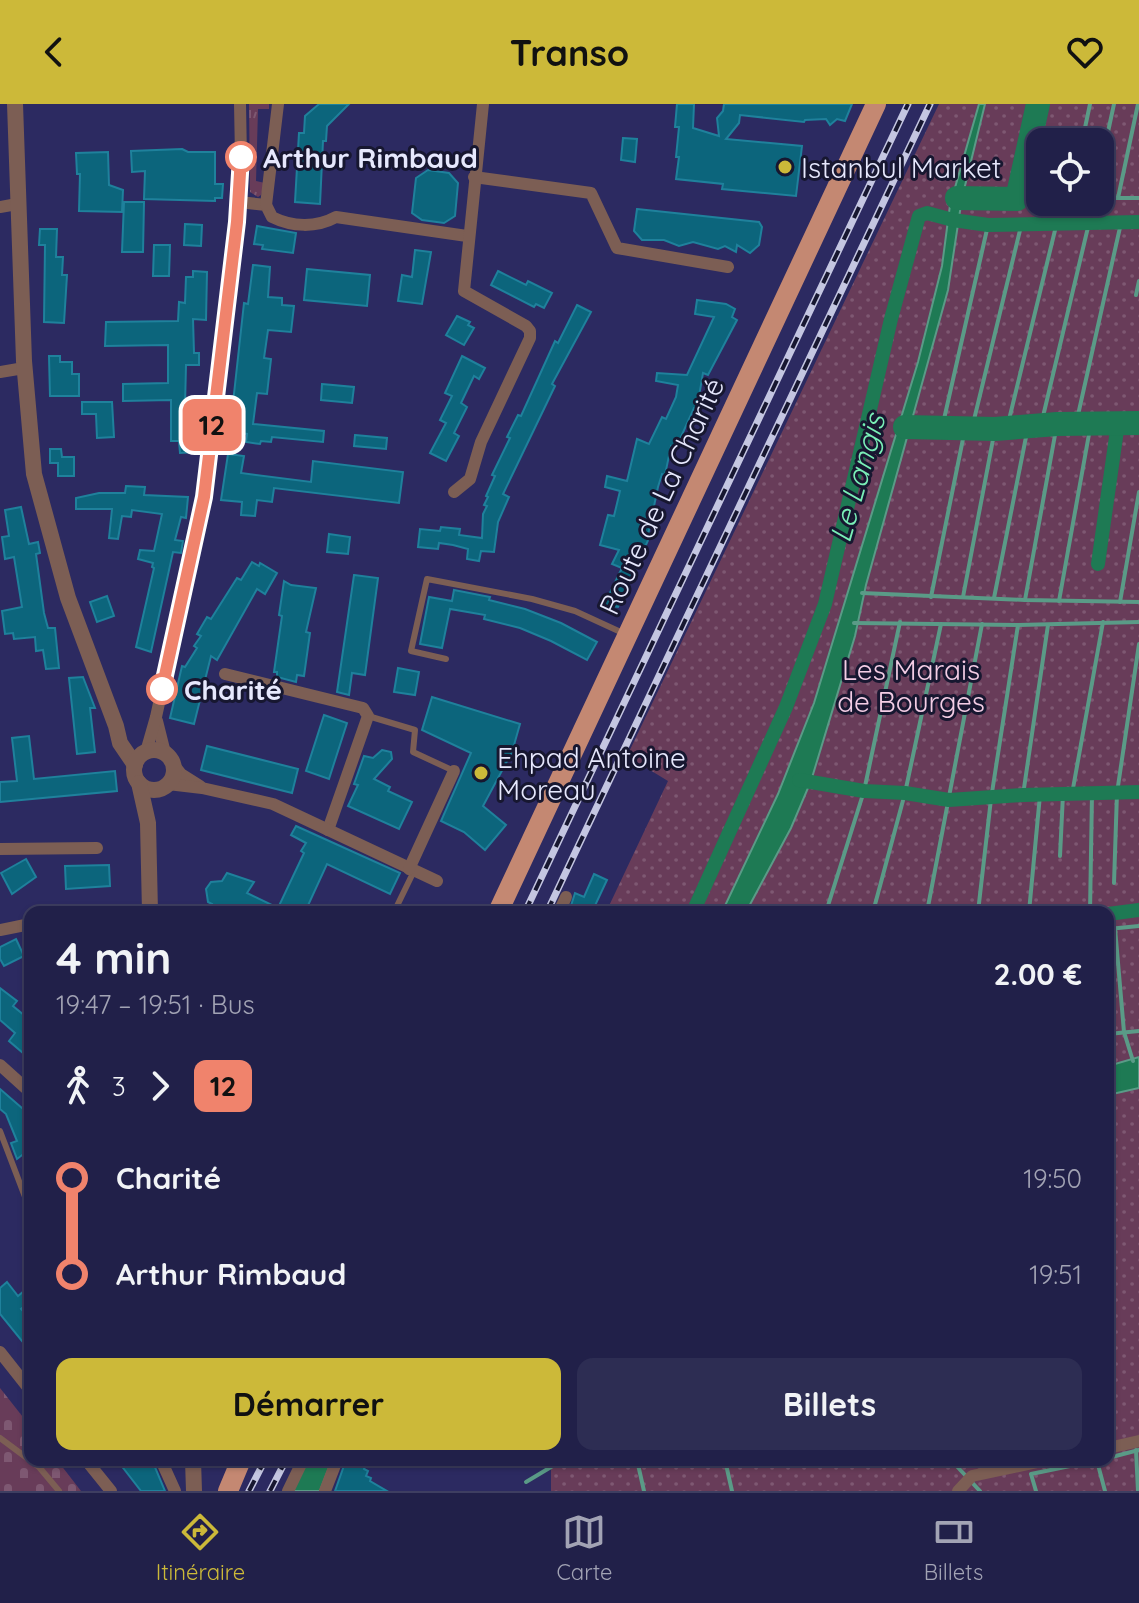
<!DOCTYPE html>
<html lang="fr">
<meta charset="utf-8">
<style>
:root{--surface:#212049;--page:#2d2d53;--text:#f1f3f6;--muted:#a2a3b4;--line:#3e3e61;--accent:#ccb939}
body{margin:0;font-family:Quicksand,sans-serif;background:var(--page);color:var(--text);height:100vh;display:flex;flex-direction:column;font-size:30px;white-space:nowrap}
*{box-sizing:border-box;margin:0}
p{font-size:26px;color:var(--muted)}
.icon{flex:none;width:44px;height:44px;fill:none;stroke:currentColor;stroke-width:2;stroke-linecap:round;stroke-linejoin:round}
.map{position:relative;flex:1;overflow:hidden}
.sheet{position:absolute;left:24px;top:802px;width:1090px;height:560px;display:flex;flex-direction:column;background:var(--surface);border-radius:16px;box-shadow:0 2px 6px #0004,0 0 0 2px var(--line)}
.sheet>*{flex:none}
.badge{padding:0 16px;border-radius:12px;font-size:28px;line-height:52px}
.tools{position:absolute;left:1026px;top:24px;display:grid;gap:16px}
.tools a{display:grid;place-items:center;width:88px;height:88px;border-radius:16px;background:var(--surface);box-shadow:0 2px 6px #0004,0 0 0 2px var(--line);font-size:40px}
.map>.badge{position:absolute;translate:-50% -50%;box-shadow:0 0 0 4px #fff}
.legs{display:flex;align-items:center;gap:12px;height:88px;padding:0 32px;font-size:26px}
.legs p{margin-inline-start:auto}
.headline{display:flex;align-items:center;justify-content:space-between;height:136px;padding:0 32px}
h1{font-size:44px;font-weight:800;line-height:60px}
.button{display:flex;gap:16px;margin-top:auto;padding:16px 32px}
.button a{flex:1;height:92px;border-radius:16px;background:var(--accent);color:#111;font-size:32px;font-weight:800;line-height:92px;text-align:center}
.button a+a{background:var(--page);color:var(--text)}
ul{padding:0 32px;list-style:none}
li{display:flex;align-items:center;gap:28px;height:96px;font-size:30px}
li i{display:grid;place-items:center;width:12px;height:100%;margin:0 10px;background:currentColor}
li i::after{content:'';width:20px;height:20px;margin:-10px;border:6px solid;border-radius:50%;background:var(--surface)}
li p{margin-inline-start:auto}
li:first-child i{background:linear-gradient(#0000 50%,currentColor 0)}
li:last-child i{background:linear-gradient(currentColor 50%,#0000 0)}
header{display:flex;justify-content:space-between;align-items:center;height:104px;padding:0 32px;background:var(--accent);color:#111;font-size:36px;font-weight:800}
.tabs{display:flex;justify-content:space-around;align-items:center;height:112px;border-top:2px solid var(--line);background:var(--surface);font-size:22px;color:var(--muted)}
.tabs a{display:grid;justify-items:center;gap:4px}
.tabs .on{color:var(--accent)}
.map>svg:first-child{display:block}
.grass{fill:url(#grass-tufts)}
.cemetery{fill:url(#cemetery-stones)}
.garden{fill:url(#garden-dots);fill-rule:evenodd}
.water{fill:#1e7a54;stroke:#5a9b87;stroke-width:2}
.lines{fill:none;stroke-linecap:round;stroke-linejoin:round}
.stream{stroke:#5a9b87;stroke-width:4}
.canal{stroke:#1e7a54;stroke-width:14}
.river{stroke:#1e7a54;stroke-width:24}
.building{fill:#0c657c;stroke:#1f819c;stroke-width:2}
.service{stroke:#7c5e54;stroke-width:6}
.minor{stroke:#7c5e54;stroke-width:12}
.tertiary{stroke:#7c5e54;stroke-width:16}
.primary{stroke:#c48872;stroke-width:20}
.rail-casing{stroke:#c4c6e1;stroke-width:7}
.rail{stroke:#171730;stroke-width:4;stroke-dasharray:12;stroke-linecap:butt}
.line-1-casing{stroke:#fff;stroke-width:18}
.line-1{stroke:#f0836c;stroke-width:12}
.stop-1-dot{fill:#fff;stroke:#f0836c;stroke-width:4}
.poi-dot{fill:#ccb939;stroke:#171730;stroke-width:3}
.labels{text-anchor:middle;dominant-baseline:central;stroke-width:6;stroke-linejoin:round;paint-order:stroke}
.stop-label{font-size:28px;font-weight:bold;fill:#e6e8fd;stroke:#171730;text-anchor:start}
.poi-label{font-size:28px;fill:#e6e8fd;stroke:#171730;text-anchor:start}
.street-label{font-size:28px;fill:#e6e8fd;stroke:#171730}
.park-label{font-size:28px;fill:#f4cde5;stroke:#171730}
.water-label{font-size:30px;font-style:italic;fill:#7aefb7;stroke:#171730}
</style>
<header><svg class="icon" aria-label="back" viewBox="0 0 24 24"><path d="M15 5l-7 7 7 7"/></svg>Transo<svg class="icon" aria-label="heart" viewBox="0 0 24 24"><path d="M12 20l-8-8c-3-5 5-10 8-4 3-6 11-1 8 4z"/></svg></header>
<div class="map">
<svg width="1139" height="1387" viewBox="0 0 1139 1387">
<defs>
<pattern id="grass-tufts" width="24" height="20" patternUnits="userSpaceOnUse" patternTransform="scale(2)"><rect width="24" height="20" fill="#683c59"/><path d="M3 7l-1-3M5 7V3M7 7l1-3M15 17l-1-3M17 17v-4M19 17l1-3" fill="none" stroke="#7e5872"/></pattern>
<pattern id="cemetery-stones" width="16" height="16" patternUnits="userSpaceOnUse" patternTransform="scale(2)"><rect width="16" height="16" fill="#683c59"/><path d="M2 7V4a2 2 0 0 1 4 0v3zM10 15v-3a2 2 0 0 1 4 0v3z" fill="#7e5872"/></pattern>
<pattern id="garden-dots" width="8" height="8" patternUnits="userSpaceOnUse" patternTransform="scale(2)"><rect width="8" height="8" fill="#683c59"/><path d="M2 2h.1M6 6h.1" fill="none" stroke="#7e5872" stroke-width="1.8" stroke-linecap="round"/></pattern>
</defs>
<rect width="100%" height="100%" fill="#2c2a61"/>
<path class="grass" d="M 249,0 L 269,0 L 269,5 L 258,5 L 256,77 L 265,79 L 261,91 L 258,93 L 250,88 Z"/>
<path class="cemetery" d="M 0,1284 L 30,1322 L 30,1356 L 57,1356 L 81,1387 L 0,1387 Z"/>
<path class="garden" d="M 939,0 L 1139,0 L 1139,1387 L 551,1387 L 551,1356 L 1108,1356 L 1108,808 L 617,808 L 608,804 L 668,677 L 627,652 ZM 1040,38 L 1100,38 L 1100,98 L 1040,98 Z"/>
<g class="water">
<path d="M 979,0 L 985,0 L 962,94 L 948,186 L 866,481 L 855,532 L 811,677 L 791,724 L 746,808 L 722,808 L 778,690 L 814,599 L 918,258 L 942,162 L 950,101 Z"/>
<path d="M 1139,953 L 1139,984 L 1108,991 L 1108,962 Z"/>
<path d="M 307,1356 L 332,1356 L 320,1387 L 292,1387 Z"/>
</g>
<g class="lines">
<g class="stream">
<path d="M 1082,38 L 1090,0"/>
<path d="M 1100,65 L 1114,0"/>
<path d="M 1100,94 L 1139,94"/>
<path d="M 1118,94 L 1138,0"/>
<path d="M 1017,95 L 1040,94"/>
<path d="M 1136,191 L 1139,177"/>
<path d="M 1076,320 L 1121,119"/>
<path d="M 1041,321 L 1089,119"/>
<path d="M 942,324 L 988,121"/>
<path d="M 972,324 L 1022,118"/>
<path d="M 1007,324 L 1057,118"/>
<path d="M 862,489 L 1025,496 L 1139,498"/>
<path d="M 931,493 L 965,325"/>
<path d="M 963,493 L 995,325"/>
<path d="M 994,494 L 1028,323"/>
<path d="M 1025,496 L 1057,320"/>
<path d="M 1059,497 L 1091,319"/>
<path d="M 1120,498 L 1139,388"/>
<path d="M 854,519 L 1018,521 L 1139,518"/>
<path d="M 1072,690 L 1103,518"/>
<path d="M 1023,691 L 1048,521"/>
<path d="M 1060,752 L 1063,690"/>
<path d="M 1114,779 L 1117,689 L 1139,540"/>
<path d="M 826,808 L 864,687 L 900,518"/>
<path d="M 873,808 L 905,689 L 941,520"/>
<path d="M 927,808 L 982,520"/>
<path d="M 978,808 L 991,695 L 1018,521"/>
<path d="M 1029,808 L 1040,691"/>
<path d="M 1090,808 L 1092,690"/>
<path d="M 1115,824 L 1124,928 L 1133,957"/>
<path d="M 1108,825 L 1139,822"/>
<path d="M 1108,930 L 1139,927"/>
<path d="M 1136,1346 L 1138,1387"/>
<path d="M 1108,1354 L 1139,1346"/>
<path d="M 637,1356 L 644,1387"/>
<path d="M 725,1356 L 732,1387"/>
<path d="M 951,1356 L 980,1387"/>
<path d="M 1097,1357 L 1105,1387"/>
<path d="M 526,1378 L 556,1360 L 571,1356"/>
<path d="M 1036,1387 L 1031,1370 L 1099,1356"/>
</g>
<g class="canal">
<path d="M 1098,460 L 1118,319"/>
<path d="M 799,676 L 864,687 L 905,689 L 949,696 L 1023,691 L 1139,688"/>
<path d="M 693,808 L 786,603 L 825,500 L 891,215 L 919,112 L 927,109 L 953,116 L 988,121 L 1139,118"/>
<path d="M 1108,810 L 1139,806"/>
</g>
<g class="river">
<path d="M 957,94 L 1017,95 L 1038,0"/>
<path d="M 905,323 L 995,325 L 1057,320 L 1139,319"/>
</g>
</g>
<g class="building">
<path d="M 319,0 L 349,0 L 327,22 L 326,37 L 323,37 L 320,100 L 295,98 L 299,29 L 304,29 L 305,12 Z"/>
<path d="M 677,0 L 694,0 L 693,24 L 719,32 L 717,14 L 723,7 L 724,0 L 852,0 L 845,17 L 837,15 L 830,21 L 826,15 L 805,16 L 804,18 L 740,11 L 739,19 L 726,35 L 802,42 L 796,92 L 722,85 L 723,80 L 676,75 L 679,53 L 676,53 L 679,23 L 675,23 Z"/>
<path d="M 623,34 L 637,35 L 635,58 L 621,56 Z"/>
<path d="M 182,45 L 188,48 L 215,48 L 215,80 L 223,80 L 222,94 L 215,94 L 215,97 L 144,95 L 145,67 L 132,68 L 131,47 Z"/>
<path d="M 108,48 L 109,81 L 123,86 L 122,108 L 79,107 L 80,70 L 77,70 L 76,49 Z"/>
<path d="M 428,66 L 449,69 L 458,79 L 455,112 L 444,119 L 422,116 L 412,109 L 416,74 Z"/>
<path d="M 124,98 L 144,98 L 143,148 L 122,148 Z"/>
<path d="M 637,105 L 759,118 L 762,123 L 759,141 L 750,149 L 737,141 L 736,148 L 725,142 L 718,145 L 693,138 L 679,142 L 664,136 L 642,136 L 634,127 Z"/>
<path d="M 185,120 L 202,121 L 201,142 L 184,141 Z"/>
<path d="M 257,122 L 296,129 L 293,149 L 262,145 L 263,141 L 254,140 Z"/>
<path d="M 40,125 L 57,125 L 56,153 L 63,153 L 62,171 L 67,171 L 64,219 L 44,218 L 45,141 L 39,141 Z"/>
<path d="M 154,141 L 170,141 L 169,172 L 153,172 Z"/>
<path d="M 415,146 L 431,148 L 422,200 L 398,197 L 402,171 L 412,173 Z"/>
<path d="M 253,161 L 270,163 L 268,193 L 282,194 L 282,201 L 294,202 L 291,228 L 268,226 L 264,254 L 271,255 L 267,290 L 257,289 L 253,320 L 324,327 L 323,338 L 272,333 L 271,338 L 261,337 L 260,340 L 246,338 L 247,330 L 221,327 L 222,317 L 231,317 L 244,199 L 248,200 Z"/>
<path d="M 307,165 L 370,171 L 367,202 L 304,196 Z"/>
<path d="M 193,167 L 207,168 L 206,216 L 193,215 L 194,249 L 199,249 L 199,261 L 186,261 L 185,302 L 190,302 L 190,329 L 194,329 L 195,348 L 180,349 L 179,337 L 171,337 L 171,296 L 123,297 L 123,280 L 168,279 L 168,241 L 105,242 L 106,218 L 178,217 L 179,198 L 185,199 L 186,173 L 193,173 Z"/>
<path d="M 498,167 L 526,181 L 528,177 L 552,189 L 544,204 L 536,200 L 534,203 L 491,181 Z"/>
<path d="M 697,196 L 726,200 L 735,205 L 732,213 L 737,216 L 708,271 L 703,269 L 697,304 L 694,304 L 676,344 L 671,342 L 665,371 L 662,370 L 658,383 L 648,431 L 650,432 L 618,503 L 604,501 L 622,464 L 612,460 L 619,446 L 600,441 L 608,411 L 614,412 L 620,387 L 605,383 L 607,372 L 627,377 L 637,335 L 649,340 L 662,313 L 666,315 L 676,293 L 678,281 L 656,277 L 657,269 L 687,271 L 714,213 L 695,210 Z"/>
<path d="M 577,201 L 591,208 L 552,280 L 555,282 L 503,390 L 509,393 L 498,418 L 494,448 L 481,447 L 479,457 L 467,455 L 468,445 L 453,441 L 439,439 L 438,445 L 418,443 L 420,425 L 440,427 L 441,423 L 460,425 L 459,431 L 482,434 L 483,410 L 487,402 L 484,401 L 488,393 L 486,392 L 495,372 L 492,371 L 510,334 L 507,333 L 518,311 L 521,312 L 555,237 L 558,239 Z"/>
<path d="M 457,212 L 470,218 L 468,221 L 474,224 L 464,241 L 446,231 Z"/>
<path d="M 49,252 L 60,252 L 60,258 L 72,258 L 72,270 L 79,270 L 79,292 L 50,292 Z"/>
<path d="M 462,252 L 485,264 L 479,275 L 474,272 L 461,299 L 467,303 L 454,329 L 459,332 L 446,357 L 430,349 L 446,319 L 440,316 L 452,292 L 445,289 Z"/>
<path d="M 322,280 L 354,283 L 352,299 L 321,296 Z"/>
<path d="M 82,298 L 112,298 L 114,333 L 97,334 L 96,310 L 82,310 Z"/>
<path d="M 355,331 L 387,334 L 386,345 L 354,342 Z"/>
<path d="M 50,345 L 61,345 L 62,353 L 74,353 L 74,372 L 58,372 L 58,359 L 50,359 Z"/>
<path d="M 228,350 L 244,352 L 241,369 L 311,378 L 313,357 L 403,368 L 399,399 L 274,384 L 272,398 L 257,396 L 255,412 L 241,411 L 242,398 L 221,396 Z"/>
<path d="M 126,382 L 145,383 L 144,391 L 188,393 L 186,414 L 181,413 L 175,436 L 183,437 L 181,449 L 173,448 L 151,548 L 136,543 L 154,464 L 152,463 L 153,459 L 138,455 L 140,446 L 154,447 L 162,410 L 132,406 L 131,413 L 122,412 L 118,435 L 109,434 L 112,405 L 76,405 L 76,394 L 99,389 L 125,389 Z"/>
<path d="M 21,403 L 29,440 L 38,438 L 40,449 L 36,450 L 44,509 L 48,524 L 55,524 L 59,564 L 46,565 L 43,546 L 36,547 L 35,533 L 14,535 L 13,529 L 5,530 L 2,507 L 22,503 L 14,453 L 5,455 L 2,433 L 9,432 L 5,406 Z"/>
<path d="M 329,430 L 350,433 L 348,450 L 327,448 Z"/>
<path d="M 252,458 L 259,462 L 260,459 L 277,469 L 265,490 L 257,485 L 217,556 L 211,552 L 194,620 L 170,614 L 182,562 L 185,563 L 197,544 L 194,542 L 201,532 L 197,530 L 207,513 L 211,515 L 237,474 L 241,476 Z"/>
<path d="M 354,471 L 378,474 L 365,571 L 352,569 L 349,591 L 337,588 Z"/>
<path d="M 284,477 L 291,481 L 316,484 L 306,528 L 310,529 L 304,572 L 297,571 L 296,578 L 277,573 L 277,568 L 274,568 L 282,512 L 279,511 Z"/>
<path d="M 454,486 L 490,493 L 489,496 L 525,505 L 561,519 L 597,538 L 587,556 L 551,537 L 520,524 L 484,515 L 485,511 L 450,505 L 442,544 L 420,540 L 429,493 L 452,497 Z"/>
<path d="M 107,492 L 114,512 L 97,518 L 90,498 Z"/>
<path d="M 398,564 L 419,568 L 415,591 L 394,588 Z"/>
<path d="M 83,573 L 95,604 L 90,604 L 95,648 L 77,650 L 69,574 Z"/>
<path d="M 432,593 L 520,620 L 512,648 L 483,702 L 506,721 L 485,746 L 464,728 L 441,717 L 471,649 L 422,626 Z"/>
<path d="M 324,611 L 347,619 L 329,675 L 306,667 Z"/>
<path d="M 29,632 L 34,675 L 115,667 L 117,687 L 0,698 L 0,678 L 17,677 L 12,634 Z"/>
<path d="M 207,642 L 298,665 L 292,689 L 201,666 Z"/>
<path d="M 382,646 L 391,648 L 392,655 L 374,675 L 390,683 L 388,687 L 412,698 L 399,725 L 348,702 L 358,681 L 354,680 L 364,652 L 373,654 Z"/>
<path d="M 296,722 L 400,769 L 390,790 L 327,760 L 305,808 L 208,808 L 212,800 L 208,798 L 206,785 L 211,778 L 222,777 L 227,769 L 254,778 L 247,789 L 278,804 L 304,749 L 301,747 L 306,739 L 291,731 Z"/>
<path d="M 26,755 L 36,773 L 12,790 L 1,769 Z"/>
<path d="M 109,761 L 110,782 L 66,785 L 65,762 Z"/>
<path d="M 594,770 L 607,776 L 592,808 L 569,808 L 575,789 L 584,793 Z"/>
<path d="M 16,835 L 24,852 L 4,862 L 0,855 L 0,843 Z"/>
<path d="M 0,884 L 17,897 L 13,902 L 30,916 L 30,955 L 9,937 L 15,929 L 0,916 Z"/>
<path d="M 0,985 L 30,1011 L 30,1045 L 17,1055 L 11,1039 L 17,1037 L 6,1010 L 0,1005 Z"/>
<path d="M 7,1178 L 18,1192 L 30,1182 L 30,1198 L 21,1205 L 30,1215 L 30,1247 L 0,1210 L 0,1184 Z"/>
<path d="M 117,1356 L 152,1356 L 165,1387 L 141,1387 Z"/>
<path d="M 346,1356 L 367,1356 L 364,1365 L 368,1367 L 366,1372 L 371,1374 L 370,1377 L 387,1387 L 335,1387 Z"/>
</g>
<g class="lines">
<g class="service">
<path d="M 446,555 L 411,547 L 427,475 L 532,495 L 575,507 L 625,530"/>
<path d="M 368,612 L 415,626 L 413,648 L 454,667"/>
<path d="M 394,808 L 414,767"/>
<path d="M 0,1027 L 30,1106"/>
<path d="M 0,1334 L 39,1363 L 59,1387"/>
</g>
<g class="minor">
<path d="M 474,73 L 591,89 L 617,144 L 728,163"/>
<path d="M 239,98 L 266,101 L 272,113 C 292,123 316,124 336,113 L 467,132"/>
<path d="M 266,101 L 278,0"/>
<path d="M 0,103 L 17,100"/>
<path d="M 0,268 L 24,264"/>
<path d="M 454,388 L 470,375 L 481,338 L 530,234 L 530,227 L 526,222 L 464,187 L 483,0"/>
<path d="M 225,570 L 363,604 L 368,612 L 328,726"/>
<path d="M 157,617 L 165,649"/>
<path d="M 146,648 L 156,613 L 204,393 L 237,118 L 241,53 L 240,0"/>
<path d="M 173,660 L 181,670 L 200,682"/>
<path d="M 168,680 L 202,684 L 273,700 L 437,777"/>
<path d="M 0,745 L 97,744"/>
<path d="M 409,765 L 454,667"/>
<path d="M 559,808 L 566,793"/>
<path d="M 0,826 L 30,820"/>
<path d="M 0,961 L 30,988"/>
<path d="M 0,1248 L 30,1286"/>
<path d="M 1108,1344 L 1139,1337"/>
<path d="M 86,1356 L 111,1387"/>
<path d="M 161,1356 L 175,1387"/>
<path d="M 288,1387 L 303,1356"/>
<path d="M 325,1387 L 337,1356"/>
<path d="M 958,1387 L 972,1372 L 1047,1356"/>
</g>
<g class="tertiary">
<path d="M 15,0 L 24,257 L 34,370 L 68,494 L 116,622 L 120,639 L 135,661"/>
<circle cx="154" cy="666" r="20"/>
<path d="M 139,679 L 148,719 L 150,808"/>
<path d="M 193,1356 L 194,1387"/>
</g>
<g class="primary">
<path d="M 498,808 L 876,0"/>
<path d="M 228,1387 L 241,1356"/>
</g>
<defs>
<g id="rail">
<path d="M 525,808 L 908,0"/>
<path d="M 547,808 L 930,0"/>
<path d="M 249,1387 L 265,1356"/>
<path d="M 270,1387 L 286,1356"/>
</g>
</defs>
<use href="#rail" class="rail-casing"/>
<use href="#rail" class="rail"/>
</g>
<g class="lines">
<defs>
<path id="line-1" d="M 162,585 L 204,393 L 237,118 L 241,53"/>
</defs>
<use href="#line-1" class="line-1-casing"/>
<use href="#line-1" class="line-1"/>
</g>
<g class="stop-1-dot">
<circle cx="241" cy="53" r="14"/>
<circle cx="162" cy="585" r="14"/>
</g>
<g class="poi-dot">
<circle cx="785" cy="63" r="8"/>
<circle cx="481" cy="669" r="8"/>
</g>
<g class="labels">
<g class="stop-label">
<text x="263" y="53">Arthur Rimbaud</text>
<text x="184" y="585">Charité</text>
</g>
<g class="poi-label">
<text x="801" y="63">Istanbul Market</text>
<text x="497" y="653">Ehpad Antoine<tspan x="497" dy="32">Moreau</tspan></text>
</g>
<g class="street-label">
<text transform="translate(661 392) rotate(-65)">Route de La Charité</text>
</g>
<g class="park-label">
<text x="911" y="565">Les Marais<tspan x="911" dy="32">de Bourges</tspan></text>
</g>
<g class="water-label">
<text transform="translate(857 374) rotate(-74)">Le Langis</text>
</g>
</g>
</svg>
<div class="tools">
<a><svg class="icon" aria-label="locate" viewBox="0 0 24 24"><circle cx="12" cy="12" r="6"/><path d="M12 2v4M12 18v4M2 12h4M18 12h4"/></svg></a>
</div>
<b class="badge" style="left:212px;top:321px;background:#f0836c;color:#111">12</b>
<section class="sheet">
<div class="headline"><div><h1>4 min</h1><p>19:47 – 19:51 · Bus</p></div><b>2.00 €</b></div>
<div class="legs"><svg class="icon" aria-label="walk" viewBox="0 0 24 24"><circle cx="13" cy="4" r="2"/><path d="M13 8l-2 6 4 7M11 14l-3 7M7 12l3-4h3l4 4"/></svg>3<svg class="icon" aria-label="forward" viewBox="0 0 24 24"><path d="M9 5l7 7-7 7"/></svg><b class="badge" style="background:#f0836c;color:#111">12</b></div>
<ul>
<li><i style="color:#f0836c"></i><b>Charité</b><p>19:50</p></li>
<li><i style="color:#f0836c"></i><b>Arthur Rimbaud</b><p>19:51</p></li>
</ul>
<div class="button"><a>Démarrer</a><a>Billets</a></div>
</section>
</div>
<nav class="tabs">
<a class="on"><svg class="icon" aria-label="directions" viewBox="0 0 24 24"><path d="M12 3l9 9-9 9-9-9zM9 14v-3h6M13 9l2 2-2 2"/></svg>Itinéraire</a>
<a><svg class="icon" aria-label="map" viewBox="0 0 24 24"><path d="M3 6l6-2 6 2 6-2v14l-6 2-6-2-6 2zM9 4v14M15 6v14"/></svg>Carte</a>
<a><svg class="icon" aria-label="tickets" viewBox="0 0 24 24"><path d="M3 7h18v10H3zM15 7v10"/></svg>Billets</a>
</nav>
